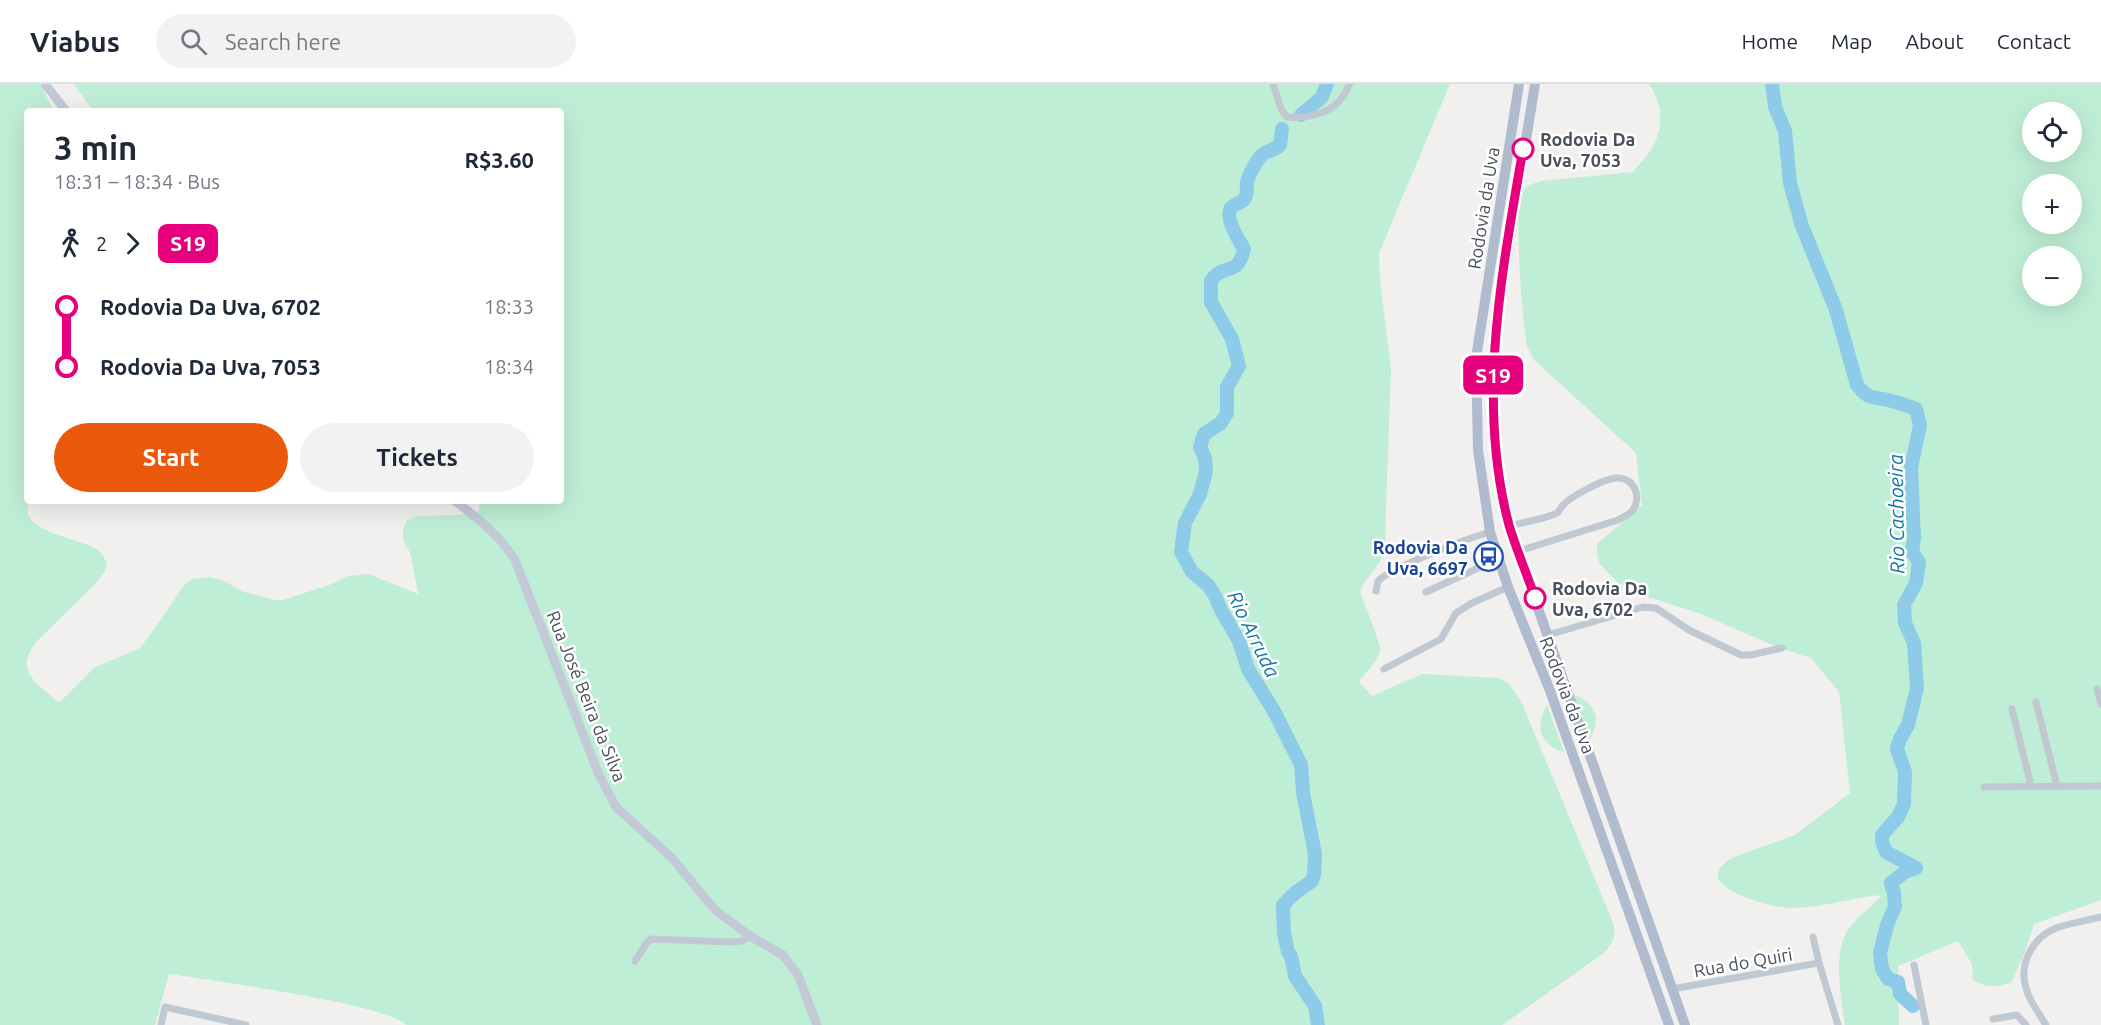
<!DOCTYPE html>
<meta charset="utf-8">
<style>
:root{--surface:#fff;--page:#f2f2f3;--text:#1f2937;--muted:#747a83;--line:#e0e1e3;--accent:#ea580c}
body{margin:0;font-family:Ubuntu,sans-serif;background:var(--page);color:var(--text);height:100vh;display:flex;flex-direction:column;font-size:22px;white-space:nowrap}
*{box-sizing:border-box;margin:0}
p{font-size:20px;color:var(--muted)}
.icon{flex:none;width:33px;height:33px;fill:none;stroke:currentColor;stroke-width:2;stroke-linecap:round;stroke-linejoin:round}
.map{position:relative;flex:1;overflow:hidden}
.side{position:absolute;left:24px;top:24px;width:540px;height:396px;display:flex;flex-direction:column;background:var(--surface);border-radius:6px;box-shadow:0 6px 24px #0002}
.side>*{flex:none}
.badge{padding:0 12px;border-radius:9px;font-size:21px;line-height:39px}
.tools{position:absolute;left:2022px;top:18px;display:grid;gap:12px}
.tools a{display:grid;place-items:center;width:60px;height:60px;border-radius:50%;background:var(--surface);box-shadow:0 6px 24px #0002;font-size:30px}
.map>.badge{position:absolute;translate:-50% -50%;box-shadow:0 0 0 3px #fff}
.legs{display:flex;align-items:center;gap:9px;height:66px;padding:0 30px;font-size:20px}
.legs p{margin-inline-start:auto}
.summary{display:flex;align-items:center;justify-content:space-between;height:102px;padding:0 30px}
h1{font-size:33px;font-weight:600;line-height:45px}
.action{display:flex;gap:12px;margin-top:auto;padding:12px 30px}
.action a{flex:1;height:69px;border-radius:36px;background:var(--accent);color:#fff;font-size:24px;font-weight:600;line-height:69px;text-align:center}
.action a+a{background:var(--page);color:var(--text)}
ul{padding:0 30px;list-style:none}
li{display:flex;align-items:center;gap:21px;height:60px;font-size:22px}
li i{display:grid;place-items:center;width:9px;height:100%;margin:0 8px;background:currentColor}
li i::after{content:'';width:15px;height:15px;margin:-8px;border:4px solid;border-radius:50%;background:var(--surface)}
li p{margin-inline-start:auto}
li:first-child i{background:linear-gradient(#0000 50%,currentColor 0)}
li:last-child i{background:linear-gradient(currentColor 50%,#0000 0)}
header{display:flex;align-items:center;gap:36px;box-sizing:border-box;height:84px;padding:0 30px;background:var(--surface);border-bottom:2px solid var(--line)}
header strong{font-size:28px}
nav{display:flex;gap:33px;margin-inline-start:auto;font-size:21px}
.search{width:420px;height:54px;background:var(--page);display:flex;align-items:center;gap:15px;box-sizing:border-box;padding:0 21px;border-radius:33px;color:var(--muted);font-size:22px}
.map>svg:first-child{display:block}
.green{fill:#bfeed6;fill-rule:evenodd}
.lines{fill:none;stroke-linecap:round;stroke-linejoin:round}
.river{stroke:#8dcbe9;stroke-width:14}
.street{stroke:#c0c8d1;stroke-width:7}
.secondary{stroke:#c2cad7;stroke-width:9}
.primary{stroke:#b0bbcd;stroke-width:10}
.line-1-casing{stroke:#fff;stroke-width:14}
.line-1{stroke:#e6007e;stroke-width:9}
.stop-1-dot{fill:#fff;stroke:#e6007e;stroke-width:3}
.labels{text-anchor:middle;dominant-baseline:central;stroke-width:5;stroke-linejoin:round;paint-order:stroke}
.stop-label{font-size:18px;font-weight:bold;fill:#48505c;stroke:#fff;text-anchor:start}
.street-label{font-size:18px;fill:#48505c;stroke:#fff}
.transit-label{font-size:18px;font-weight:bold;fill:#164399;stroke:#fff;text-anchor:end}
.water-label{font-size:20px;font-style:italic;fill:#1175a6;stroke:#fff}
</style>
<header>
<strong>Viabus</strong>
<div class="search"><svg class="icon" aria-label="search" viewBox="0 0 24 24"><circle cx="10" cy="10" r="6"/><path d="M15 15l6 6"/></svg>Search here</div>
<nav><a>Home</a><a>Map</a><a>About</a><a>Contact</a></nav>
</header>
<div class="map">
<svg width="2101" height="941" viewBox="0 0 2101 941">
<rect width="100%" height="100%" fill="#f2efef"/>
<g class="green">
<path d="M 0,0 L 38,0 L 42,3 L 54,27 L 27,27 L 27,417 L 30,417 C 14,446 76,454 93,463 C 101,467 104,472 107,480 L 104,489 L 96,499 L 38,556 C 12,587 36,598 59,619 L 94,584 L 140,564 L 165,530 L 183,502 L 192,495 L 210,493 L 222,496 L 244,508 L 280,517 L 329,501 L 348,492 L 369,490 L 418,510 L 411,471 L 403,455 L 403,445 L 407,436 L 418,432 L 457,431 L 479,427 L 480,417 L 561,417 L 561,27 L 93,27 L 74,0 L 1450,0 L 1379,169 L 1380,197 L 1391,284 L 1385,456 C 1384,463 1383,472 1379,479 C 1372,490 1366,494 1360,507 C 1364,520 1380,556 1380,566 C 1379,577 1364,590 1359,598 L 1372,612 L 1422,590 L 1498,594 L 1508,599 L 1521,617 L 1607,824 C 1615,846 1620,850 1604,869 L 1502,941 L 406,941 C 390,921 204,895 169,890 L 155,941 L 0,941 Z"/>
<path d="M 1649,0 L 2101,0 L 2101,816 L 2034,840 L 2025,868 L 2011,899 C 1997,903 1985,904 1973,896 L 1972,880 L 1958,857 L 1898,882 L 1899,941 L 1845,941 C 1841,914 1832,868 1849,844 C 1858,832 1872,823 1881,811 C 1850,814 1821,824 1790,824 C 1774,824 1726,810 1719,796 C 1714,786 1725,779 1731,774 L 1795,751 L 1850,709 L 1839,608 L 1811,574 L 1779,564 L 1701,530 L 1639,510 L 1617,498 L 1600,480 L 1597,472 L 1597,460 L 1642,421 L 1636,369 L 1534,276 L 1527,263 C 1523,239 1513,126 1522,109 C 1525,101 1533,100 1541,97 L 1633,88 C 1640,79 1650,70 1654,60 C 1664,40 1662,18 1649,0 ZM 2032,28 L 2072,28 L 2072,68 L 2032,68 ZM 2032,100 L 2072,100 L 2072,140 L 2032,140 ZM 2032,172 L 2072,172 L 2072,212 L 2032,212 Z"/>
<path d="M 1572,610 C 1596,618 1602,635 1589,656 Z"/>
<path d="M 1547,621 L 1564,668 C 1540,661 1534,643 1547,621 Z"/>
</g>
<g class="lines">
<g class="river">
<path d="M 1772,0 L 1775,23 L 1785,47 L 1790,99 L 1802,142 L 1836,226 L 1857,301 C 1869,317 1875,312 1892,317 C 1900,319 1908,322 1916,325 L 1920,341 L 1911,384 L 1914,454 L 1912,468 L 1919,478 L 1916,499 L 1904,521 L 1905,539 L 1914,559 L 1917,604 L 1908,641 L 1900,655 L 1897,665 L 1905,688 L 1904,720 L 1898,733 L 1882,751 L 1882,758 L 1886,768 L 1916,784 L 1905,788 L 1891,799 L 1894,809 L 1895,823 L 1887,841 L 1880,869 L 1882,885 L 1888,895 L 1898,898 L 1900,910 L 1913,922"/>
<path d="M 1301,31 L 1322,13 L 1327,0"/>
<path d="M 1282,45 L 1280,61 C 1275,66 1269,66 1263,70 C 1257,75 1249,91 1247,98 C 1247,103 1247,108 1246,112 C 1243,120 1237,118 1232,123 C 1223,132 1239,156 1244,165 C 1237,195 1224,177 1211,197 L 1211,218 L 1232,255 L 1239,282 L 1227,303 L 1227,329 L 1221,339 L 1204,350 L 1200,363 L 1205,374 L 1206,387 L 1200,410 L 1185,439 L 1181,468 L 1192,488 L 1208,501 L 1215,512 L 1221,526 L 1239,557 L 1248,585 L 1274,627 L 1301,681 L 1303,709 L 1315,770 L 1314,791 L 1312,797 L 1295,809 L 1283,821 L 1284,849 L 1288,868 L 1291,872 L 1295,892 L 1315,922 L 1318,941"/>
</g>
<g class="street">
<path d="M 1273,0 L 1281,25 L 1287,33 C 1304,35 1329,30 1340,16 C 1344,12 1347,5 1350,0"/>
<path d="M 1509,442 C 1520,439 1551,434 1558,428 C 1560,426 1561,423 1563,421 C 1572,412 1603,395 1616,394 C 1634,393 1642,412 1633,426 C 1629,431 1623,433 1618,436 L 1519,467"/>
<path d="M 1376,507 L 1378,497 C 1392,483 1469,454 1490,448"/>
<path d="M 1426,508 L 1498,475"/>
<path d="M 1548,551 L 1643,523 L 1656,524 L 1689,546 L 1741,571 L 1751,571 L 1782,564"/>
<path d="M 1384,585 L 1441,555 L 1456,529 L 1472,519 L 1508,503"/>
<path d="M 2097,605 L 2101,620"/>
<path d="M 2036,618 L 2057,702"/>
<path d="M 2012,625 L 2031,702"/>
<path d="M 1984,703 L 2101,702"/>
<path d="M 1813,853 L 1819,879 L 1838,941"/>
<path d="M 635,877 L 648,857 L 652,855 L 731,858 L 742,857 L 750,852"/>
<path d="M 1914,881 L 1926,941"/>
<path d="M 1672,905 L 1819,879"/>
<path d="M 1993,935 L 2017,931 L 2026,941"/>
<path d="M 161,941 L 165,923 L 246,941"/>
<path d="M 2046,941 C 2038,928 2028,915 2025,900 C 2020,877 2034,853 2056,844 C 2070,839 2086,837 2101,833"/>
</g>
<g class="secondary">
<path d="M 45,0 L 66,27"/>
<path d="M 455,417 C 479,435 499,451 515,476 L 599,691 L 616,723 L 672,774 L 715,826 L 750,852 L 783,871 L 798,891 L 817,941"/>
</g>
<g class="primary">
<path d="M 1519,0 L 1476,274 L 1478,366 L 1490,448 L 1508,503 L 1549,604 L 1669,941"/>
<path d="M 1535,0 L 1497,236 L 1493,306 L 1492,329 L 1497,377 L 1509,442 L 1685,941"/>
</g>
</g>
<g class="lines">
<defs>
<path id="line-1" d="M 1523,65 C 1502,188 1476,317 1509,441 C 1516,465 1527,490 1535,514"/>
</defs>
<use href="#line-1" class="line-1-casing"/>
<use href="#line-1" class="line-1"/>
</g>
<defs>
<symbol id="bus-ring" viewBox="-11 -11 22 22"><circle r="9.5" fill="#fff" stroke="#1a4fb4" stroke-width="1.5"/><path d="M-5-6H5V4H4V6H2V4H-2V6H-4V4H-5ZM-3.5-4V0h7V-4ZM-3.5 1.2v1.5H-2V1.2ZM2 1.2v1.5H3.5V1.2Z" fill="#1a4fb4"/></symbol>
</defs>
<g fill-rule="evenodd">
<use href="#bus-ring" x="1472" y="456" width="33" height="33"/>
</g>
<g class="stop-1-dot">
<circle cx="1523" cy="65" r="10"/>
<circle cx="1535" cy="514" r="10"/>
</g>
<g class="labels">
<g class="stop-label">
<text x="1540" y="55">Rodovia Da<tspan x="1540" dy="21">Uva, 7053</tspan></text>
<text x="1552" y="504">Rodovia Da<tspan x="1552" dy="21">Uva, 6702</tspan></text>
</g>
<g class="street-label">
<text transform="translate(1483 124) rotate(-81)">Rodovia da Uva</text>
<text transform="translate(1568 611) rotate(69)">Rodovia da Uva</text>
<text transform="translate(587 612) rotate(68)">Rua José Beira da Silva</text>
<text transform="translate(1743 878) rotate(-10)">Rua do Quiri</text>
</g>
<g class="transit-label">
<text x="1468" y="463">Rodovia Da<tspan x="1468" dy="21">Uva, 6697</tspan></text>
</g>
<g class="water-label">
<text transform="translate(1896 430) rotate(-91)">Rio Cachoeira</text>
<text transform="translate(1254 550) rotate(64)">Rio Arruda</text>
</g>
</g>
</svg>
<div class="tools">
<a><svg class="icon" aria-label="locate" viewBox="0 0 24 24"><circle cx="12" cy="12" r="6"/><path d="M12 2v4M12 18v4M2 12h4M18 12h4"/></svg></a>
<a>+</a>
<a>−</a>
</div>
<b class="badge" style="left:1493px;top:291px;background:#e6007e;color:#fff">S19</b>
<section class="side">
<div class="summary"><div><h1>3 min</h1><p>18:31 – 18:34 · Bus</p></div><b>R$3.60</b></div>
<div class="legs"><svg class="icon" aria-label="walk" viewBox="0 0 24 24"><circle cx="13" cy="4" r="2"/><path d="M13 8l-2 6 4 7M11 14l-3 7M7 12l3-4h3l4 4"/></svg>2<svg class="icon" aria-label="forward" viewBox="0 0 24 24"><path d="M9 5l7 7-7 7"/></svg><b class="badge" style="background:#e6007e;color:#fff">S19</b></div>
<ul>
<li><i style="color:#e6007e"></i><b>Rodovia Da Uva, 6702</b><p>18:33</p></li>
<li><i style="color:#e6007e"></i><b>Rodovia Da Uva, 7053</b><p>18:34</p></li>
</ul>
<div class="action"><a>Start</a><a>Tickets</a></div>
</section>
</div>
